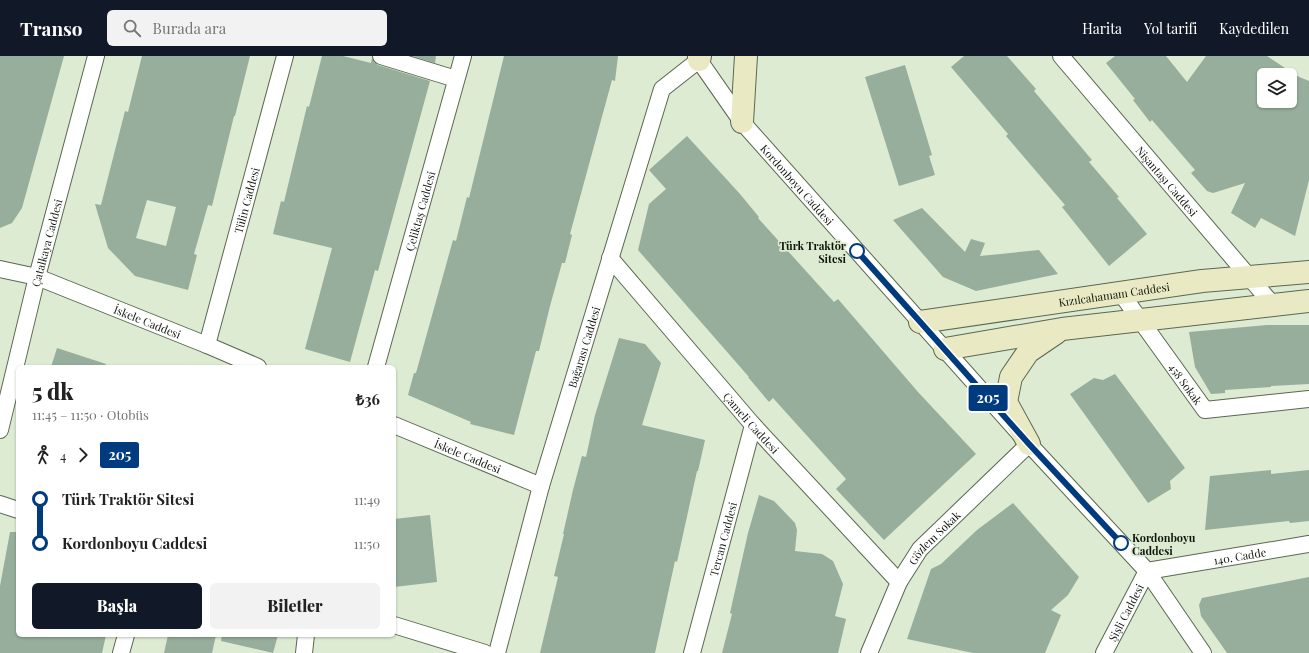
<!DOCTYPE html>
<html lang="tr">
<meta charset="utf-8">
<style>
:root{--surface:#fff;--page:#f2f2f2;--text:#222;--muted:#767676;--accent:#111827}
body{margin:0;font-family:"Playfair Display",serif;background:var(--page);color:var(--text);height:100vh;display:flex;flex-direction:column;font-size:15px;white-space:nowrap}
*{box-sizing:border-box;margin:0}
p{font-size:13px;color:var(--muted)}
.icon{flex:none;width:22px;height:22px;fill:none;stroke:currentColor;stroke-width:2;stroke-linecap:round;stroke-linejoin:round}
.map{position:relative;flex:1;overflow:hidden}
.side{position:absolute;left:16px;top:309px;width:380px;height:272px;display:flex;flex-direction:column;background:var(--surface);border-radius:6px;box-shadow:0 1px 3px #0004}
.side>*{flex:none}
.badge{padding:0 8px;border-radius:3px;font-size:14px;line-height:26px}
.tools{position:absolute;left:1257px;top:12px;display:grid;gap:8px}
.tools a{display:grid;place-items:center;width:40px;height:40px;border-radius:6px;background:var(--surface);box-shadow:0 1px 3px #0004;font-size:20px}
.map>.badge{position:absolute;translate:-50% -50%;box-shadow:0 0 0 2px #fff}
.legs{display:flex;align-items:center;gap:6px;height:44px;padding:0 16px;font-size:13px}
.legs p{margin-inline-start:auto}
.summary{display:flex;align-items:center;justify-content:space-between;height:68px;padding:0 16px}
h1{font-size:22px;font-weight:800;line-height:30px}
.button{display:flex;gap:8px;margin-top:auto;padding:8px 16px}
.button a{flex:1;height:46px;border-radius:6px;background:var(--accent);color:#fff;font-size:16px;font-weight:800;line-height:46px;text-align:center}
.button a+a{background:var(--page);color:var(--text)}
ul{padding:0 16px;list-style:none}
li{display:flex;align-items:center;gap:14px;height:44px;font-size:15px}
li i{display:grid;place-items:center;width:6px;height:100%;margin:0 5px;background:currentColor}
li i::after{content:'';width:10px;height:10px;margin:-5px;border:3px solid;border-radius:50%;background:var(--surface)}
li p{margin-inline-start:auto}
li:first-child i{background:linear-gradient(#0000 50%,currentColor 0)}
li:last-child i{background:linear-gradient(currentColor 50%,#0000 0)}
header{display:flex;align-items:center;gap:24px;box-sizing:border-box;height:56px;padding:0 20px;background:var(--accent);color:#fff}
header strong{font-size:19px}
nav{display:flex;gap:22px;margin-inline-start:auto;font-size:14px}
.search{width:280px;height:36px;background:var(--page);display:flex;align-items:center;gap:10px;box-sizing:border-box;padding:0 14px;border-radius:6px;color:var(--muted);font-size:15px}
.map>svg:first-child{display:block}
.building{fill:#96ae9b;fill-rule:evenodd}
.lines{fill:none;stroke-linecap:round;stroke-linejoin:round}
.street-casing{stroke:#5b6751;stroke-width:18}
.secondary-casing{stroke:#5b6751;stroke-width:24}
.street{stroke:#fff;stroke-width:16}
.secondary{stroke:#e9eac3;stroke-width:22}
.line-1-casing{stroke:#fff;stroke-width:9}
.line-1{stroke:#003b80;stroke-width:6}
.stop-1-dot{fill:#fff;stroke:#003b80;stroke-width:2}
.labels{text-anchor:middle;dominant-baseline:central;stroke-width:3.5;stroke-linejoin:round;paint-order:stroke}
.street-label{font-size:11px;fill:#10150c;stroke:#dcebd1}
.stop-label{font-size:11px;font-weight:bold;fill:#10150c;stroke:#dcebd1;text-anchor:end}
</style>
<header>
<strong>Transo</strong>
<div class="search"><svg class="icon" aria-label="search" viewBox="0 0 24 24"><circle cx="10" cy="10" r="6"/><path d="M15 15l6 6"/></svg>Burada ara</div>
<nav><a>Harita</a><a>Yol tarifi</a><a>Kaydedilen</a></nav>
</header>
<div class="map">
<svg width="1309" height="597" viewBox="0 0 1309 597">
<rect width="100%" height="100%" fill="#dcebd1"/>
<g class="building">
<path d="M 0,0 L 64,0 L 22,152 L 12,167 L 0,172 Z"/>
<path d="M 142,0 L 250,0 L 235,60 L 234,60 L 212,150 L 208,149 L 194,198 L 197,199 L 188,234 L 135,220 L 108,192 L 95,148 L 101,149 L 125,55 L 128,56 ZM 147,144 L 176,151 L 166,190 L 136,182 Z"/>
<path d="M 322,0 L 343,0 L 371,7 L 372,2 L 374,6 L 378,9 L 430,25 L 378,215 L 375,214 L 350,306 L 305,293 L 332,192 L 273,178 L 281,145 L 284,146 L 307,50 L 309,51 Z"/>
<path d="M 413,0 L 436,0 L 435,7 Z"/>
<path d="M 504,0 L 618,0 L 615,25 L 612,24 L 570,178 L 572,179 L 565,207 L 562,207 L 550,250 L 539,295 L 536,295 L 514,379 L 470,368 L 471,366 L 408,339 L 414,317 L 416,317 L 453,184 L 456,185 L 467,141 L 469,142 Z"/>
<path d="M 964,0 L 1007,0 L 1036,33 L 1034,35 L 1092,104 L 1089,106 L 1119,141 L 1117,142 L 1147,178 L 1109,210 L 1062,151 L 1065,149 L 1006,80 L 1008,78 L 951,11 Z"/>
<path d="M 1115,0 L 1166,0 L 1187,26 L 1206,0 L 1267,0 L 1297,20 L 1309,25 L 1309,124 L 1295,180 L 1261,162 L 1255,172 L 1231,157 L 1245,127 L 1213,137 L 1207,135 L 1191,117 L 1195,114 L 1152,64 L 1150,66 L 1133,44 L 1135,43 L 1106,7 ZM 1264,19 L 1290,19 L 1290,45 L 1264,45 Z"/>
<path d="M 905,9 L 932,99 L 929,100 L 935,119 L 899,130 L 865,21 Z"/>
<path d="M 687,80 L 740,138 L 759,161 L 758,162 L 834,246 L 838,243 L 918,336 L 976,398 L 884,484 L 836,433 L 846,423 L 773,342 L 769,346 L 748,321 L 749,321 L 638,194 L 649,148 L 666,133 L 649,114 Z"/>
<path d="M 922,152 L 965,196 L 971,183 L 985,187 L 980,200 L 1039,194 L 1058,218 L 976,235 L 943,221 L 893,164 Z"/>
<path d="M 1267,269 L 1309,269 L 1309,328 L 1271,330 L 1271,331 L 1225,334 L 1225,337 L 1211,338 L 1195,311 L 1189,276 Z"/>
<path d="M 619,282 L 645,288 L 661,307 L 642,369 L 705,384 L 698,415 L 697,415 L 677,506 L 675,505 L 655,597 L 540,597 L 558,521 L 554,520 L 564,478 L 563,478 L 573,434 L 582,400 L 586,401 L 595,359 Z"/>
<path d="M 57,292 L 106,308 L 105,311 L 51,311 Z"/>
<path d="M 1115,318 L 1185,412 L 1170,425 L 1171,433 L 1148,447 L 1070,338 L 1094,322 L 1103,324 Z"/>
<path d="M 1271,414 L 1271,418 L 1309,414 L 1309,465 L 1290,467 L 1289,465 L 1205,474 L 1210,420 Z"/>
<path d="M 759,439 L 774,445 L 795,467 L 797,474 L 795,495 L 822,498 L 833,505 L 843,528 L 835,560 L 846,563 L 838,597 L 722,597 L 732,558 L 730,557 L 748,477 Z"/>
<path d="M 1013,447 L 1079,521 L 1068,539 L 1051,554 L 1061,559 L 1045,597 L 973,597 L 907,583 L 931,513 L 941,508 L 977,474 Z"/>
<path d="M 430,459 L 437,526 L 394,531 L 394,463 Z"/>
<path d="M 10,476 L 18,476 L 18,579 L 106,579 L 102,597 L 0,597 L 0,530 Z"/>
<path d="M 1309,521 L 1309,597 L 1227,597 L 1201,560 L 1199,549 L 1202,542 Z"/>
<path d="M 168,579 L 216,579 L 212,597 L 164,597 Z"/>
<path d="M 222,579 L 278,579 L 273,597 L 221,585 Z"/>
</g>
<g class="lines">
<defs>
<g id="street">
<path d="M 381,0 L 456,23"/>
<path id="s1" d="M 696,0 L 742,66 L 1029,388 L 1147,515 L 1203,597"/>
<path id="s2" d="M 1061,0 L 1273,249"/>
<path id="s3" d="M 610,202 L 753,369 L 899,526"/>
<path id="s4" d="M 0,213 L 37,221 L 207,289 L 258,311"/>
<path id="s5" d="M 1120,236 L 1205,354 L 1309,343"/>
<path id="s6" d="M 207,289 L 285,0"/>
<path id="s7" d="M 376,311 L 463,0"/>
<path id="s8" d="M 394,369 L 541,430"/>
<path id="s9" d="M 0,374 L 37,221 L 96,0"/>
<path d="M 0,448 L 18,454"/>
<path id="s10" d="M 1147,515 L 1309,488"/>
<path d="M 394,569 L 485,597"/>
<path d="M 121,597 L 126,579"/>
<path d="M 304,597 L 306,579"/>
<path id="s11" d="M 497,597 L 541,430 L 662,33 L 699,4"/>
<path id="s12" d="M 692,597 L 753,369"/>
<path id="s13" d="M 869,597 L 899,526 L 920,493 L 1029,388"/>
<path id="s14" d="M 1104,597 L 1147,515"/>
</g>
<g id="secondary">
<path d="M 699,4 L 700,0"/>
<path d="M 742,66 L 746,0"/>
<path id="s15" d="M 920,266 L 1202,225 L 1309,216"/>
<path d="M 945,293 L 1062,273 L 1309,245"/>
<path d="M 1029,388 L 1006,346 L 1011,321 L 1028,296 L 1056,277"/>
</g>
</defs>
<use href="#street" class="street-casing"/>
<use href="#secondary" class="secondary-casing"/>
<use href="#street" class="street"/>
<use href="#secondary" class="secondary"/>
</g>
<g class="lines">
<defs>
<path id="line-1" d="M 857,195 L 1029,388 L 1121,487"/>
</defs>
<use href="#line-1" class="line-1-casing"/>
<use href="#line-1" class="line-1"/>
</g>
<g class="stop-1-dot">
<circle cx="857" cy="195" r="7"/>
<circle cx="1121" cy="487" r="7"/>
</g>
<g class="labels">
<g class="street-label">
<text stroke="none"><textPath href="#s2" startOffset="164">Nişantaşı Caddesi</textPath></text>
<text stroke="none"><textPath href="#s1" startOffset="164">Kordonboyu Caddesi</textPath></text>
<text stroke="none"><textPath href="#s6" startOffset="150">Tülin Caddesi</textPath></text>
<text stroke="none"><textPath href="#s7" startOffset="162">Çeliktaş Caddesi</textPath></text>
<text stroke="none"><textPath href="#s9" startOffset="193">Çatalkaya Caddesi</textPath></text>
<text stroke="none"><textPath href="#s15" startOffset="196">Kızılcahamam Caddesi</textPath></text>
<text stroke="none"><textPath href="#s4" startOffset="157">İskele Caddesi</textPath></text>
<text stroke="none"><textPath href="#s11" startOffset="318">Bağarası Caddesi</textPath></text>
<text stroke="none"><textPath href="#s5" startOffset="113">458 Sokak</textPath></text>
<text stroke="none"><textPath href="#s3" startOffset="217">Çameli Caddesi</textPath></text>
<text stroke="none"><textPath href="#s8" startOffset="80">İskele Caddesi</textPath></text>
<text stroke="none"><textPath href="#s13" startOffset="134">Gözlem Sokak</textPath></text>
<text stroke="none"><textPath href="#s12" startOffset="118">Tercan Caddesi</textPath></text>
<text stroke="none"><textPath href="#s10" startOffset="94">140. Cadde</textPath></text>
<text stroke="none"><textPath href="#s14" startOffset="46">Şişli Caddesi</textPath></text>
</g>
<g class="stop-label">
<text x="846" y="189">Türk Traktör<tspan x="846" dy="13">Sitesi</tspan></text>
<text x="1132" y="481" text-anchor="start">Kordonboyu<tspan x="1132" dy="13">Caddesi</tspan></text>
</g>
</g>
</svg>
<div class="tools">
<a><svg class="icon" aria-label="layers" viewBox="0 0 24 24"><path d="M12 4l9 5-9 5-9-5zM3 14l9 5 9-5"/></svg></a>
</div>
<b class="badge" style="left:988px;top:342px;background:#003b80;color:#fff">205</b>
<section class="side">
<div class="summary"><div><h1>5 dk</h1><p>11:45 – 11:50 · Otobüs</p></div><b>₺36</b></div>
<div class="legs"><svg class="icon" aria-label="walk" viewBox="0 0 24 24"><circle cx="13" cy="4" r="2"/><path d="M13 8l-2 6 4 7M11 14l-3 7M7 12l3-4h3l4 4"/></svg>4<svg class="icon" aria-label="forward" viewBox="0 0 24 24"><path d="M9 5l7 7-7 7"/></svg><b class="badge" style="background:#003b80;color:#fff">205</b></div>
<ul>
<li><i style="color:#003b80"></i><b>Türk Traktör Sitesi</b><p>11:49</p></li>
<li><i style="color:#003b80"></i><b>Kordonboyu Caddesi</b><p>11:50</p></li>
</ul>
<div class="button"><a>Başla</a><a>Biletler</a></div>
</section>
</div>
